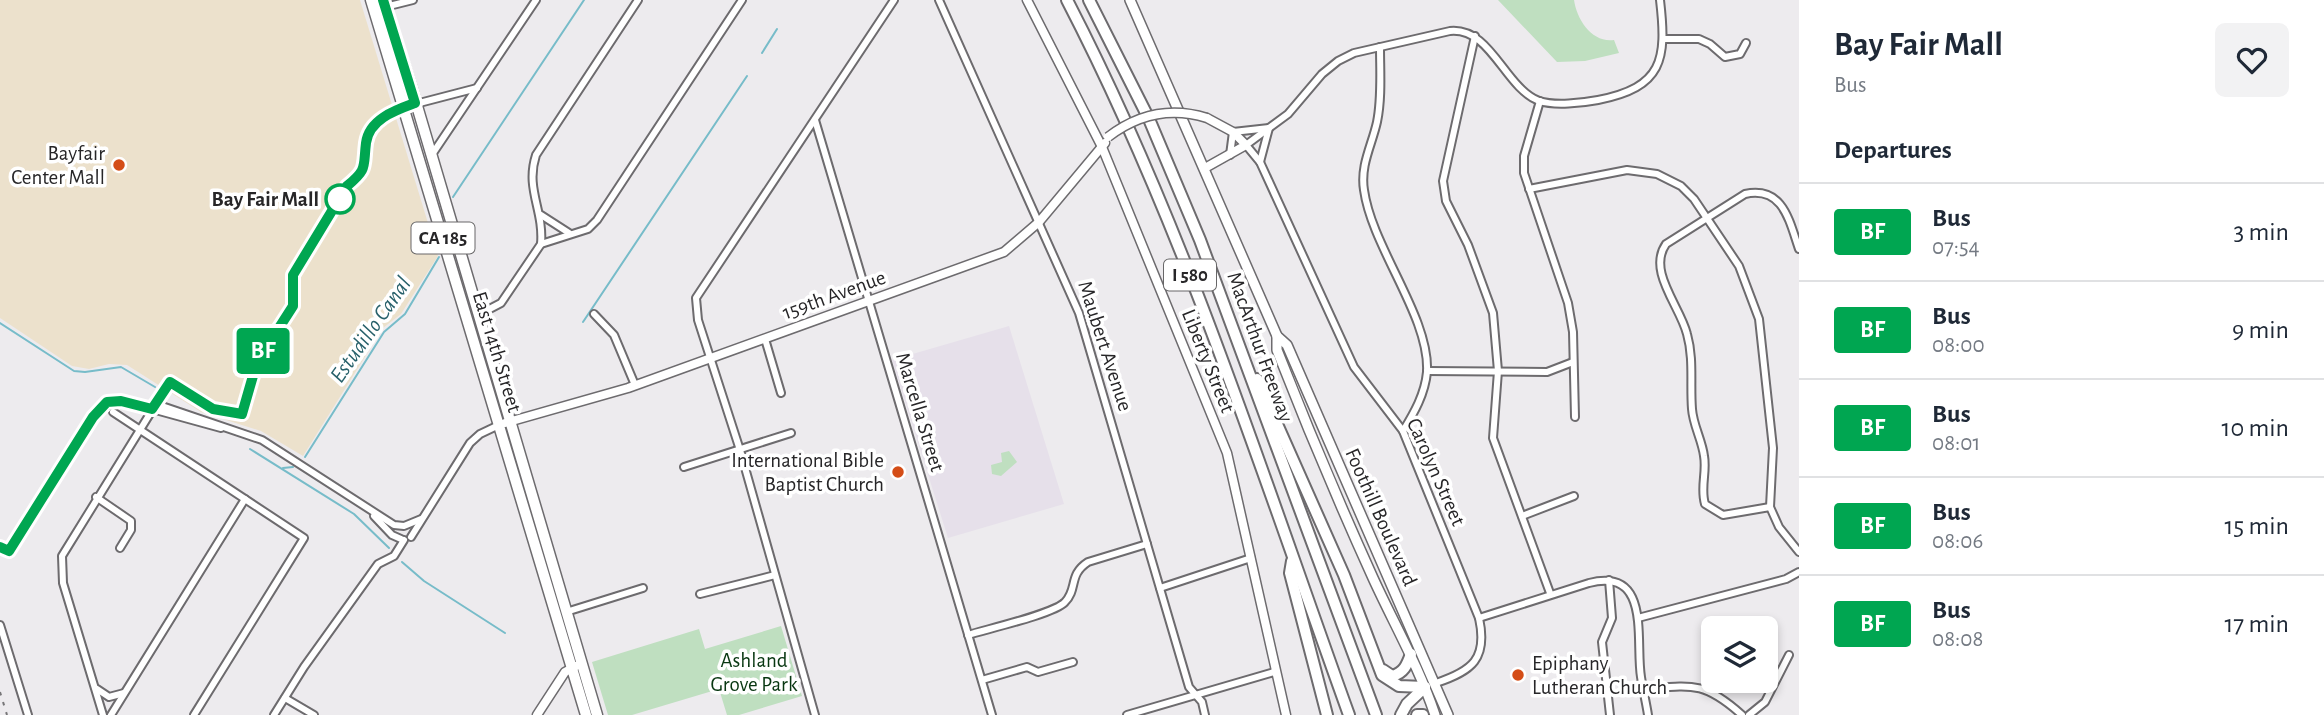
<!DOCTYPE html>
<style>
:root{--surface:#fff;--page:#f2f2f3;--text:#1f2937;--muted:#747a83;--line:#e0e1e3}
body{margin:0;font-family:"Alegreya Sans",sans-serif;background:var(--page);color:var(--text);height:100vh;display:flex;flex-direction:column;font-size:26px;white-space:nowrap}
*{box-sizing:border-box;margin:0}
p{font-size:23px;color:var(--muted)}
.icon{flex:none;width:38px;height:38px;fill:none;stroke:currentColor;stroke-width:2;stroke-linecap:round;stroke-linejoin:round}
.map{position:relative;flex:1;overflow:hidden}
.panel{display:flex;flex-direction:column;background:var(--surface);width:525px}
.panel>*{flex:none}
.badge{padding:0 14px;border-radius:5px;font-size:24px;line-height:46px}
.tools{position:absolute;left:1701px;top:616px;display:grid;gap:14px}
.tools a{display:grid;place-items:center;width:77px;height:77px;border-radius:10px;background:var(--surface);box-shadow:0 4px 10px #0003;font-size:35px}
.map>.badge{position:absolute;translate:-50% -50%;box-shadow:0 0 0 4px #fff}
h2{padding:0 35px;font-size:26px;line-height:63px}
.round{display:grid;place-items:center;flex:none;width:74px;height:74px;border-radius:10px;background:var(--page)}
.overview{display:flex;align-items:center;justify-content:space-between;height:119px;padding:0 35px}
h1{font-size:33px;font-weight:600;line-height:52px}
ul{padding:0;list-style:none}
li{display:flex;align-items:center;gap:21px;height:98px;padding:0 35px;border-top:2px solid var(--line)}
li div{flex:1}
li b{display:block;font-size:26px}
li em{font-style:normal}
li .badge{min-width:77px;font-weight:700;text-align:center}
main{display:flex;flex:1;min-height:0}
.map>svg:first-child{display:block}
.commercial{fill:#ece1cc}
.built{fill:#e6e0ea}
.green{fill:#bfdfc0}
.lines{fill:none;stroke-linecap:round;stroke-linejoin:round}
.stream{stroke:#77bcc9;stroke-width:2}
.minor-casing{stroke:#6d6b6e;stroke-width:10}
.tertiary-casing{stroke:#6d6b6e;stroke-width:11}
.secondary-casing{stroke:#6d6b6e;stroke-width:12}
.primary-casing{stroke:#6d6b6e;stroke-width:13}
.motorway-casing{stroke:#6d6b6e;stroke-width:14}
.minor{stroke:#fff;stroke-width:6}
.tertiary{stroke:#fff;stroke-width:8}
.secondary{stroke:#fff;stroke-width:9}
.primary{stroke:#fff;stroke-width:10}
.motorway{stroke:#fff;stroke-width:10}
.rail{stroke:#777678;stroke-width:2;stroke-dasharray:3.5 7;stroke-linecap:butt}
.tertiary-bridge-casing{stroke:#6d6b6e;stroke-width:11;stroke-linecap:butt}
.tertiary-bridge{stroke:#fff;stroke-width:8}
.line-casing{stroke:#fff;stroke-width:16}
.line{stroke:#00a651;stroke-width:10}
.poi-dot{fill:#d44d17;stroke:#fff;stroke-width:2.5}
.stop-dot{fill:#fff;stroke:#00a651;stroke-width:3.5}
.labels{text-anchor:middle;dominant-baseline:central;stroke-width:7;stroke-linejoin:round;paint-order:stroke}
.shield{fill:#fff;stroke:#686768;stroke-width:2}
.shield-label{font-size:19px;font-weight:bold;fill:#272628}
.poi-label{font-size:21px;fill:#272628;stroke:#fff;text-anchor:end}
.stop-label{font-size:21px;font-weight:bold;fill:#272628;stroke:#fff;text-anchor:end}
.street-label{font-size:21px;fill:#272628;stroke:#fff}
.park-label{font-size:21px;fill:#083711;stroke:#fff}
.water-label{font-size:23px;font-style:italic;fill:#28616b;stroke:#fff}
</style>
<main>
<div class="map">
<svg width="1799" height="715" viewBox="0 0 1799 715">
<rect width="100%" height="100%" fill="#edebee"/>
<path class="commercial" d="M 0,0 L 360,0 L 438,256 L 401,314 L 383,328 L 303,456 L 261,431 L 201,412 L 127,365 L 109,364 L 89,369 L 72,366 L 0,318 Z"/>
<path class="built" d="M 1009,326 L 1064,504 L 948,538 L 892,360 Z"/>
<g class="green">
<path d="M 1498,0 L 1574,0 C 1577,20 1592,43 1614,40 L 1619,53 L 1585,61 L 1557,62 Z"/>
<path d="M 1009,451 L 1017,462 L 1001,476 L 992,474 L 991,465 L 1002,462 L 1001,453 Z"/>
<path d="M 781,626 L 802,696 L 739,715 L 727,715 L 719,689 L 632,715 L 608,715 L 592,662 L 699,629 L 705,649 Z"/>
</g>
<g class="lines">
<g class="stream">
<path d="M 762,53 L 777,29"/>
<path d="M 453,197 L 584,0"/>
<path d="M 583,322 L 747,76"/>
<path d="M 0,323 L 74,371 L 85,372 L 121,367 L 155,387"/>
<path d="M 250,449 L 354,514 L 389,548"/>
<path d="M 305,457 L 384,332 L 405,314 L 439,257"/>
<path d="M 283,468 L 293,467"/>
<path d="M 402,562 L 424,581 L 505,633"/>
</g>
<defs>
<g id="minor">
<path d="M 939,0 L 1079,313 L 1189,687 L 1202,702 L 1205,715"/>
<path d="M 385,7 L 413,0"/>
<path d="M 1475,36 L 1443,181 L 1446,201 L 1468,245 L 1493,313 L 1498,371 L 1493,438 L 1550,593"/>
<path d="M 1664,39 L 1699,39 L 1710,44 L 1725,57 L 1740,54 L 1746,43"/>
<path d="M 1380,47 C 1380,71 1382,98 1377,122 C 1372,145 1360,165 1364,190 C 1372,248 1430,317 1427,372 C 1425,394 1414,413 1403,431"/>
<path d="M 1540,101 L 1524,156 L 1524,173 L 1568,303 L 1573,332 L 1575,417"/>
<path d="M 404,107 L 477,88"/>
<path d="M 815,120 L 992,715"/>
<path d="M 1230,155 L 1233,132 L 1269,128 L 1260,162"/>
<path d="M 431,156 L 536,0"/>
<path d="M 1529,189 L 1627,170 L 1657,174 L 1681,186 L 1694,199 L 1739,266 L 1759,319 L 1773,448 L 1770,507 L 1779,527 L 1799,552"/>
<path d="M 541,215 L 569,233"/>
<path d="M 541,244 C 544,210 525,189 536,155 L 638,0"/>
<path d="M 594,314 L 614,335 L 635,385"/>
<path d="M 478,315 L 501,303 L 541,244 L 588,229 L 597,220 L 742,0"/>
<path d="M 765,339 L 781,393"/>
<path d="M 1427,371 L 1547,372 L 1573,362"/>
<path d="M 152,409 L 221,428"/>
<path d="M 113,412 L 304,538 L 194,715"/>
<path d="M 684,467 L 791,433"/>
<path d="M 96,497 L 131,521 L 131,530 L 120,548"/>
<path d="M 1770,507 L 1723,515 L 1705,504 C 1700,488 1707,472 1704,456 C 1702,440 1693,425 1692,409 C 1690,383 1694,359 1687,334 C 1680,306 1647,271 1666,244 L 1745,194 C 1783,186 1789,220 1799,249"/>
<path d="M 374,516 L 392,535 L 401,539"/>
<path d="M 1522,516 L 1574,496"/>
<path d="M 411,537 L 470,443 L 480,434 L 499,425"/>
<path d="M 1609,580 L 1612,618 L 1602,642 L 1610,715"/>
<path d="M 1160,588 L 1251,558"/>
<path d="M 700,594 L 775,575"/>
<path d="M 566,612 L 643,588"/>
<path d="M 1479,618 L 1589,583 C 1652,567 1635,641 1641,677 C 1643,690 1646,702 1648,715"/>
<path d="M 1638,618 L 1786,579 L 1799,572"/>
<path d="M 0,625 L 28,715"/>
<path d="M 968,635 C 987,629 1054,614 1065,602 C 1078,589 1068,575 1088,562 L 1147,544"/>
<path d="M 982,680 L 1027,667 L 1038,672 L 1073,662"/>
<path d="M 1436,683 C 1472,671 1488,659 1479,618 L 1403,431 L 1354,367 L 1260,162 L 1246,145 L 1288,114 L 1322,74 L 1338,61 L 1354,53 L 1450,31 C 1491,27 1504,87 1539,101 C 1555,106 1582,103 1598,100 C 1663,87 1667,60 1660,0"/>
<path d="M 97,689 L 109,697 L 124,693"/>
<path d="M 1644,689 C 1692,685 1704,681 1742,715"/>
<path d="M 285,698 L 314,715"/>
<path d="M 103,715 L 63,583 L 62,556 L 156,404 L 262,440 L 394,525 L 404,526 L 421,519"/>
<path d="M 111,715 L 245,499"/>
<path d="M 274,715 L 304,667 L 378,564 L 394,556 L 404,540"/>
<path d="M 815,715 L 740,450 L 698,320 L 696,298 L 894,0"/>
<path d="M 1127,715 L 1274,672"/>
<path d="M 1749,715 L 1765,702 L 1789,655"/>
</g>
<g id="tertiary">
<path d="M 1027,0 L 1102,147 L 1227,453 L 1286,715"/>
<path d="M 1205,168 L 1246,145 L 1233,132 L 1207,118"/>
<path d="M 505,423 L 628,388 L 1004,252 L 1039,222 L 1105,143"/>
<path d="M 537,715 L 565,672 L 576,666"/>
</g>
<g id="secondary">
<path d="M 1130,0 L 1277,336 L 1287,345 L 1448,715"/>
<path d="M 1277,336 L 1277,350 C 1307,427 1339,503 1373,578 C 1394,624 1419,667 1435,715"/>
</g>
<g id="primary">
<path d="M 371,0 L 586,715"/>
<path d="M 383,0 L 412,89 L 597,715"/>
</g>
<g id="motorway">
<path d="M 1067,0 C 1185,228 1262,474 1349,715"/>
<path d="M 1089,0 L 1149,119 L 1200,240 L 1376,715"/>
<path d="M 1257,379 L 1344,575 L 1382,675 L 1399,686 L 1425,687"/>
<path d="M 1292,561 L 1290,573 L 1327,715"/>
<path d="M 1383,670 L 1392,676 C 1404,673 1407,665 1411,654"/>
<path d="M 1401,715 L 1407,704 L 1425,687"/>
<path d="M 1417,715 L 1423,715"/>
</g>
</defs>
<use href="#minor" class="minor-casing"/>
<use href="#tertiary" class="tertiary-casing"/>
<use href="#secondary" class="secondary-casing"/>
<use href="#primary" class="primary-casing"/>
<use href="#motorway" class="motorway-casing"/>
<use href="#minor" class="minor"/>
<use href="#tertiary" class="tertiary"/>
<use href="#secondary" class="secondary"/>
<use href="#primary" class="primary"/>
<use href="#motorway" class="motorway"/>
<path class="rail" d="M 0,692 L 7,715"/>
<defs>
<path id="tertiary-bridge" d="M 1108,137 C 1138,114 1172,107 1207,118"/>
</defs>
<use href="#tertiary-bridge" class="tertiary-bridge-casing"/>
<use href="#tertiary-bridge" class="tertiary-bridge"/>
</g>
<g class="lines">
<defs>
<path id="line" d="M 0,547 L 9,551 L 93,417 L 107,402 L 121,401 L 152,409 L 170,382 L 213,409 L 242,414 L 257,362 L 293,306 L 293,275 L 347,186 C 368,169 363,167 366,143 C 369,119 396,110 415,103 L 383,0"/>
</defs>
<use href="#line" class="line-casing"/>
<use href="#line" class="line"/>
</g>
<g class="poi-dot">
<circle cx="119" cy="165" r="7"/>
<circle cx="898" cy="472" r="7"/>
<circle cx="1518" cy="675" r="7"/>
</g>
<circle class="stop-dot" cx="340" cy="199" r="14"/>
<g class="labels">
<g class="shield">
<rect x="411.5" y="222.5" width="63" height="31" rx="5"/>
<rect x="1164" y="259.5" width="52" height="31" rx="5"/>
</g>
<g class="shield-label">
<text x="443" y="238">CA 185</text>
<text x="1190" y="275">I 580</text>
</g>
<g class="poi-label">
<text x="105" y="153">Bayfair<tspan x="105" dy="24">Center Mall</tspan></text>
<text x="884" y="460">International Bible<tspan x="884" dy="24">Baptist Church</tspan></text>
<text x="1532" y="663" text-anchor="start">Epiphany<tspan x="1532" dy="24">Lutheran Church</tspan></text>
</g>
<g class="stop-label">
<text x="319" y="199">Bay Fair Mall</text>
</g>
<g class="street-label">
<text transform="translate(834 295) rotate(-20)">159th Avenue</text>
<text transform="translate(1105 346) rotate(72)">Maubert Avenue</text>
<text transform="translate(1260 347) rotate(70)">MacArthur Freeway</text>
<text transform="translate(497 352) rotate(73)">East 14th Street</text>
<text transform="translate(1208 361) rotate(68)">Liberty Street</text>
<text transform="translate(920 412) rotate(73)">Marcella Street</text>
<text transform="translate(1436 472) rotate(66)">Carolyn Street</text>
<text transform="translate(1381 517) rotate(66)">Foothill Boulevard</text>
</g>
<g class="park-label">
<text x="754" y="660">Ashland<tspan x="754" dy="24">Grove Park</tspan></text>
</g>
<g class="water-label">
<text transform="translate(371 330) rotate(-55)">Estudillo Canal</text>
</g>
</g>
</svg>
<div class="tools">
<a><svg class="icon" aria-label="layers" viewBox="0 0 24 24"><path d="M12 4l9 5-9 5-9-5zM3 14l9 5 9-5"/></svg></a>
</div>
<b class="badge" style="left:263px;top:351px;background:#00a651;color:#fff">BF</b>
</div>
<section class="panel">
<div class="overview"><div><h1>Bay Fair Mall</h1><p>Bus</p></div><a class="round"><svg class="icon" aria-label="heart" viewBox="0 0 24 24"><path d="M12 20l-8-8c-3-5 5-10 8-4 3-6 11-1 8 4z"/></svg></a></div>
<h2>Departures</h2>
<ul>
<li><span class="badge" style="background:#00a651;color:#fff">BF</span><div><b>Bus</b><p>07:54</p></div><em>3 min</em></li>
<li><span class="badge" style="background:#00a651;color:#fff">BF</span><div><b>Bus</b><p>08:00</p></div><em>9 min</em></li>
<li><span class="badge" style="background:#00a651;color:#fff">BF</span><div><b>Bus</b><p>08:01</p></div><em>10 min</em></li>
<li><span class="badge" style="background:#00a651;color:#fff">BF</span><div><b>Bus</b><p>08:06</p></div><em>15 min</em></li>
<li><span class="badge" style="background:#00a651;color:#fff">BF</span><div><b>Bus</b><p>08:08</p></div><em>17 min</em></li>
</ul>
</section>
</main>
